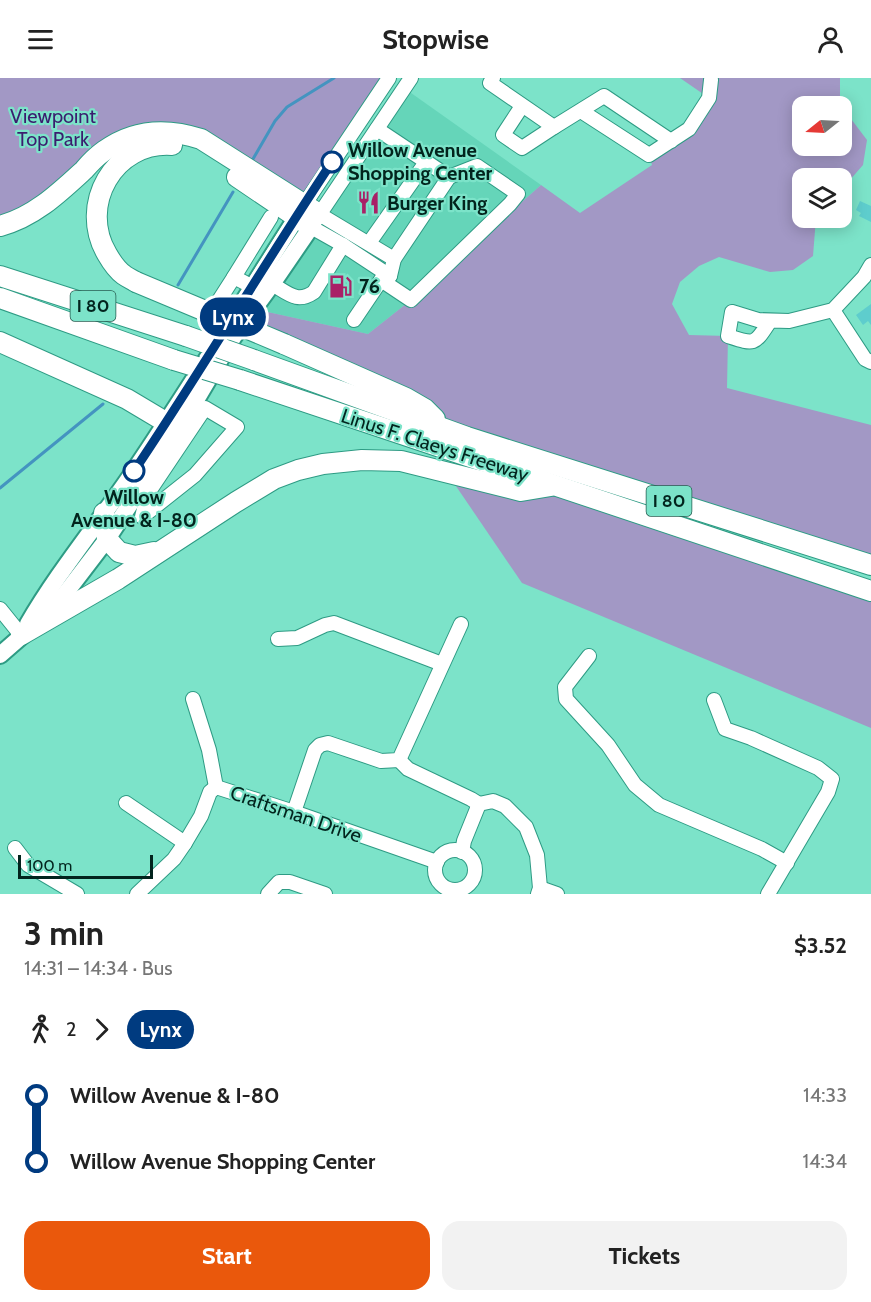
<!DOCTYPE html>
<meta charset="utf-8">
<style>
:root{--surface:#fff;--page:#f2f2f2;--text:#222;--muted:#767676;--accent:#ea580c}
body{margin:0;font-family:Cabin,sans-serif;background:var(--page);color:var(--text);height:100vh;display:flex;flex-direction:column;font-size:22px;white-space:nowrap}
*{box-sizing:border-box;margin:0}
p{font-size:20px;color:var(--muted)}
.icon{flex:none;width:33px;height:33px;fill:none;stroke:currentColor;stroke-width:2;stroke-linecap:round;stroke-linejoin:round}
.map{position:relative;height:816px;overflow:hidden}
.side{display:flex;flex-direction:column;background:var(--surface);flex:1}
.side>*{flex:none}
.badge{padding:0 12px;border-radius:20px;font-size:21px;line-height:39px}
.needle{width:39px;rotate:252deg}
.tools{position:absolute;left:792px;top:18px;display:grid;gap:12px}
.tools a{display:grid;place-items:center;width:60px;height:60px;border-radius:12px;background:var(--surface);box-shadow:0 3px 15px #0003;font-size:30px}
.scale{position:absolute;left:18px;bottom:15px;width:135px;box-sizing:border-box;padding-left:6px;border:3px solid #02241d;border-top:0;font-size:16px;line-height:21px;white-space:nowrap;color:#02241d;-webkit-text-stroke:4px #7ce3c9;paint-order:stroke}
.map>.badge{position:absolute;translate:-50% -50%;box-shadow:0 0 0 3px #fff}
.legs{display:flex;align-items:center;gap:9px;height:66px;padding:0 24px;font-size:20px}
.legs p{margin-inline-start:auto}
.overview{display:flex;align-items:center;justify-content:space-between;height:102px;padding:0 24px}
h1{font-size:33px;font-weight:700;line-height:45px}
.action{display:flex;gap:12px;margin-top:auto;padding:12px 24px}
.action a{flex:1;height:69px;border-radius:18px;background:var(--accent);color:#fff;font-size:24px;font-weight:700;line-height:69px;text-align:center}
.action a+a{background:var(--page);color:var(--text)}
ul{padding:0 24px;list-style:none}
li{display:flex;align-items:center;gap:21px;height:66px;font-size:22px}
li i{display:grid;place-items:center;width:9px;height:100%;margin:0 8px;background:currentColor}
li i::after{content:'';width:15px;height:15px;margin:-8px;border:4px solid;border-radius:50%;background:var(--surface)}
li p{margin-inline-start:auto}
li:first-child i{background:linear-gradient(#0000 50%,currentColor 0)}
li:last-child i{background:linear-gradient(currentColor 50%,#0000 0)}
header{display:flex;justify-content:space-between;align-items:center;height:78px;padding:0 24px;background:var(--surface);font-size:27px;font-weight:700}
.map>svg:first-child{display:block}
.built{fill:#65d5b9}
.green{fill:#a298c5}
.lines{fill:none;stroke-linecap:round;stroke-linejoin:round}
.stream{stroke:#4494c0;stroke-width:3}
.building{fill:#5ecdcd}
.minor-casing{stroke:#2e9b84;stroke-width:16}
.major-casing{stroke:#2e9b84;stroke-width:20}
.highway-casing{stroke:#2e9b84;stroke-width:22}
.minor{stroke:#fff;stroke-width:14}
.major{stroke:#fff;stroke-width:16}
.highway{stroke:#fff;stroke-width:20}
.highway-bridge-casing{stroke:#2e9b84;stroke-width:22;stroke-linecap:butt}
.highway-bridge{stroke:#fff;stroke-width:20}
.line-1-casing{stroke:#fff;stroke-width:14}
.line-1{stroke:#003b80;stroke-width:9}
.stop-1-dot{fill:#fff;stroke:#003b80;stroke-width:3}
.labels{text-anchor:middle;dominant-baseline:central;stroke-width:4.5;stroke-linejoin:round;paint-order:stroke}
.shield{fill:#7ce3c9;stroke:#275d51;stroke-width:1.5}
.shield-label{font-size:18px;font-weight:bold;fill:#02241d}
.park-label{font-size:20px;fill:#3b1d6e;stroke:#7ce3c9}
.stop-label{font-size:20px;font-weight:bold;fill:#02241d;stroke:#7ce3c9;text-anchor:start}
.poi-label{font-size:20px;font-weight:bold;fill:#02241d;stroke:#7ce3c9;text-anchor:start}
.street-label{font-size:20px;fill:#02241d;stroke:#7ce3c9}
</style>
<header><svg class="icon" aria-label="menu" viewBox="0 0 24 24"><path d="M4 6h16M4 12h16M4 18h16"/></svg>Stopwise<svg class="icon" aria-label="person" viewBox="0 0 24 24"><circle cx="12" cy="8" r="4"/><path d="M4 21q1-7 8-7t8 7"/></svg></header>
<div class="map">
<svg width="871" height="816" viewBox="0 0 871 816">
<rect width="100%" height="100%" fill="#7ce3c9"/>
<path class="built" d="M 404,10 L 541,107 L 411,222 L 368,256 L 254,231 Z"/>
<g class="green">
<path d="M 0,0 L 389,0 L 304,126 L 209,66 L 143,55 L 0,148 Z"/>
<path d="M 680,0 L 840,0 L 840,27 L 841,28 L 802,28 L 802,68 L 842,68 L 842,29 L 867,62 L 863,87 L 842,111 L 842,100 L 802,100 L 802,140 L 816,140 L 813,178 L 793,192 L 770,194 L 719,179 L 699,188 L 680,204 L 672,226 L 689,257 L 728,258 L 727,310 L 871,347 L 871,487 L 467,359 L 241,249 L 254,231 L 368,256 L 411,222 L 541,107 L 580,135 L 652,87 L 649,77 L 689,51 L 709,20 Z"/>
<path d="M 443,389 L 559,407 L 871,514 L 871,650 L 522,505 Z"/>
</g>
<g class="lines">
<g class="stream">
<path d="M 253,81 L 275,43 L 287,29 L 334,0"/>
<path d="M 178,207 L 233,114"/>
<path d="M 0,410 L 103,326"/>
</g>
</g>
<g class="building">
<path d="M 860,123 L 871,128 L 871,144 L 859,138 L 861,135 L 856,132 Z"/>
<path d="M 871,226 L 871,247 L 868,243 L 863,247 L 856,237 Z"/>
</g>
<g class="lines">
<defs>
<g id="minor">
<path d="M 493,0 L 490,5 L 554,49 L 604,18 L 671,63"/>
<path d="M 522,28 L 503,57 L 522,70 L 554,49"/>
<path d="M 581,33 L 649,77 L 689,51 L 709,20 L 711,2"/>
<path d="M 300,133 L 389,0"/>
<path d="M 319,136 L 394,181"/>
<path d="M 369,165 L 426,84"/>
<path d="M 390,198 L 343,167 L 311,149 L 411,0"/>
<path d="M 234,199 L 271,139"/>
<path d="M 381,202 L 411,222 L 510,126 L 518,116 L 477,88 L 449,99"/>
<path d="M 272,206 C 288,215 297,226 314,214 L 343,167"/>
<path d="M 216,227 L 234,199 L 253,209"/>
<path d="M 833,232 L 865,281 L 871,284"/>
<path d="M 354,242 L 381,202 L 390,198 L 394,181 L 449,99 L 377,51"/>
<path d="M 770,243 C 754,267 756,267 728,258 L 732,234 L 758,242 L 789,243 L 833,232 L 864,199 L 871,187"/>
<path d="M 205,330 L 237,349 L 195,397 L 142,439 L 148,415 Z"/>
<path d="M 0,531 L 21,557"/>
<path d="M 278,561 L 297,560 L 325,547 L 334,545 L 442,586"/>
<path d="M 589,578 L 565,609 L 566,621 L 608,667 L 635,707 L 659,727 L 762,771 L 787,785"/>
<path d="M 193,621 L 209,672 L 216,709"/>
<path d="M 714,622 L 725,651 L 751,660 L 818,690 L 832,701 L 828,714 L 768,816"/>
<path d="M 399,682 L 408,691 L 471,721 L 479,726"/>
<path d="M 126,725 L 185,765"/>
<path d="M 294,734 L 315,672 L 320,667 L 328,665 L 381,683 L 399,682 L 461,546"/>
<path d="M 15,770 L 28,787 L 77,816"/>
<circle cx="455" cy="792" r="20"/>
<path d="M 462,774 L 464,763 L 479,726 L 493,723 L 505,728 L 526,749 L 537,777 L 540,810 L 538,816"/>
<path d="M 540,810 L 557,816"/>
<path d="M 137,816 L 174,781 L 185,765 L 201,738 L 210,714 L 216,709 L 294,734 L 437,784"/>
<path d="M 268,816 L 279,804 L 290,804 L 325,816"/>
</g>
<g id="major">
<path d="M 28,546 C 58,494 98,446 132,396 C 189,312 242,225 297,139"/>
<path d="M 0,577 L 55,529 L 107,461 L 173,361 L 234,258 L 272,206 L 311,149"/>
</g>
<g id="highway">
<path d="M 237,99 L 311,149"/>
<path d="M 0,148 C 34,139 59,115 84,92 C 90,85 97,78 104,73 C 134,51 167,50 201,61 L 319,136"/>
<path d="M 0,198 L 186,258"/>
<path d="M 136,204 C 133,202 128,200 124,197 C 117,192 111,183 107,176 C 78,127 114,63 172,67"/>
<path d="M 0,220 L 174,282"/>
<path d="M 0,264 L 127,321 L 179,352"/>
<path d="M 284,266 L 406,320 L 425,331 L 435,341"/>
<path d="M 254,282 L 467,359 L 871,487"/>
<path d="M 240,302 L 871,513"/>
<path d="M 104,435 L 107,461 L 119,474 L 135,478 L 154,474"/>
<path d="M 21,557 L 118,501 L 236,424 L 274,401 L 298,392 L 323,386 L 362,382 L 401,383 L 521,413 L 551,408"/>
</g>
</defs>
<use href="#minor" class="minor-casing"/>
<use href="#major" class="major-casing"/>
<use href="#highway" class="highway-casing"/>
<use href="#minor" class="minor"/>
<use href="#major" class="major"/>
<use href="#highway" class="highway"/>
<defs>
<g id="highway-bridge">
<path d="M 136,204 L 284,266"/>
<path d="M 186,258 L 254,282"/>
<path d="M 174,282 L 240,302"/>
</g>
</defs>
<use href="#highway-bridge" class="highway-bridge-casing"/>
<use href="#highway-bridge" class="highway-bridge"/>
</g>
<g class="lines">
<defs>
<path id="line-1" d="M 134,393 C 202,292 264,186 332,84"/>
</defs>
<use href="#line-1" class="line-1-casing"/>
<use href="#line-1" class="line-1"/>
</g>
<defs>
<symbol id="restaurant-bare" viewBox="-9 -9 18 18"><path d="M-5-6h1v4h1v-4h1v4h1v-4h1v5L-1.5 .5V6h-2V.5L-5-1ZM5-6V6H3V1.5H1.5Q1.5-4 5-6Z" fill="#a92167" stroke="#7ce3c9" stroke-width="2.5" paint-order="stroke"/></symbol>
<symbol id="fuel-bare" viewBox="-9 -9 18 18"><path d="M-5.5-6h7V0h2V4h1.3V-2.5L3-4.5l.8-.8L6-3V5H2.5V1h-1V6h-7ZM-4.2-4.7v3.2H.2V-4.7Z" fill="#a92167" stroke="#7ce3c9" stroke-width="2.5" paint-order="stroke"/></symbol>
</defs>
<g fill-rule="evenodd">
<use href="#restaurant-bare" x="352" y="108" width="33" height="33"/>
<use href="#fuel-bare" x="324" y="192" width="33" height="33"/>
</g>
<g class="stop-1-dot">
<circle cx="332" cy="84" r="10"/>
<circle cx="134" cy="393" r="10"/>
</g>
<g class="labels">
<g class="shield">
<rect x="70.5" y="213" width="45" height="30" rx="4.5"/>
<rect x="646.5" y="408" width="45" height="30" rx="4.5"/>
</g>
<g class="shield-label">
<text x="93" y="228">I 80</text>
<text x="669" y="423">I 80</text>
</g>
<g class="park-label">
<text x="53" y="38">Viewpoint<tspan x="53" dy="23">Top Park</tspan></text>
</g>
<g class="stop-label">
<text x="348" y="72">Willow Avenue<tspan x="348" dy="23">Shopping Center</tspan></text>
<text x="134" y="419" text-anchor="middle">Willow<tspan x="134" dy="23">Avenue &amp; I-80</tspan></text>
</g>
<g class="poi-label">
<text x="387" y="125">Burger King</text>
<text x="359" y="208">76</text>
</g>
<g class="street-label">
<text transform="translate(435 367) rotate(18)">Linus F. Claeys Freeway</text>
<text transform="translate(296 736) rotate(19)">Craftsman Drive</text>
</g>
</g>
</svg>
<div class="tools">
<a><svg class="needle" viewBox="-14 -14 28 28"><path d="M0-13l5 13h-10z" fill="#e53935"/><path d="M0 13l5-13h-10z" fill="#767676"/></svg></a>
<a><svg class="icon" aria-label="layers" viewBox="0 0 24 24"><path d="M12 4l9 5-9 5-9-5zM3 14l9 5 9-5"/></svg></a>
</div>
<div class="scale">100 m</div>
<b class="badge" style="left:233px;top:239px;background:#003b80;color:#fff">Lynx</b>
</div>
<section class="side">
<div class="overview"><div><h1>3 min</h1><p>14:31 – 14:34 · Bus</p></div><b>$3.52</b></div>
<div class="legs"><svg class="icon" aria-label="walk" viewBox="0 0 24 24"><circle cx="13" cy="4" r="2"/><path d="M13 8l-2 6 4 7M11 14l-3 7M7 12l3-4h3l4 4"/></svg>2<svg class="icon" aria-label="forward" viewBox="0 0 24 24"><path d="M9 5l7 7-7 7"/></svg><b class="badge" style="background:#003b80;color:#fff">Lynx</b></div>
<ul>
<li><i style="color:#003b80"></i><b>Willow Avenue &amp; I-80</b><p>14:33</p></li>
<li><i style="color:#003b80"></i><b>Willow Avenue Shopping Center</b><p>14:34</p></li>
</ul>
<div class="action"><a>Start</a><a>Tickets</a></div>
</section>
